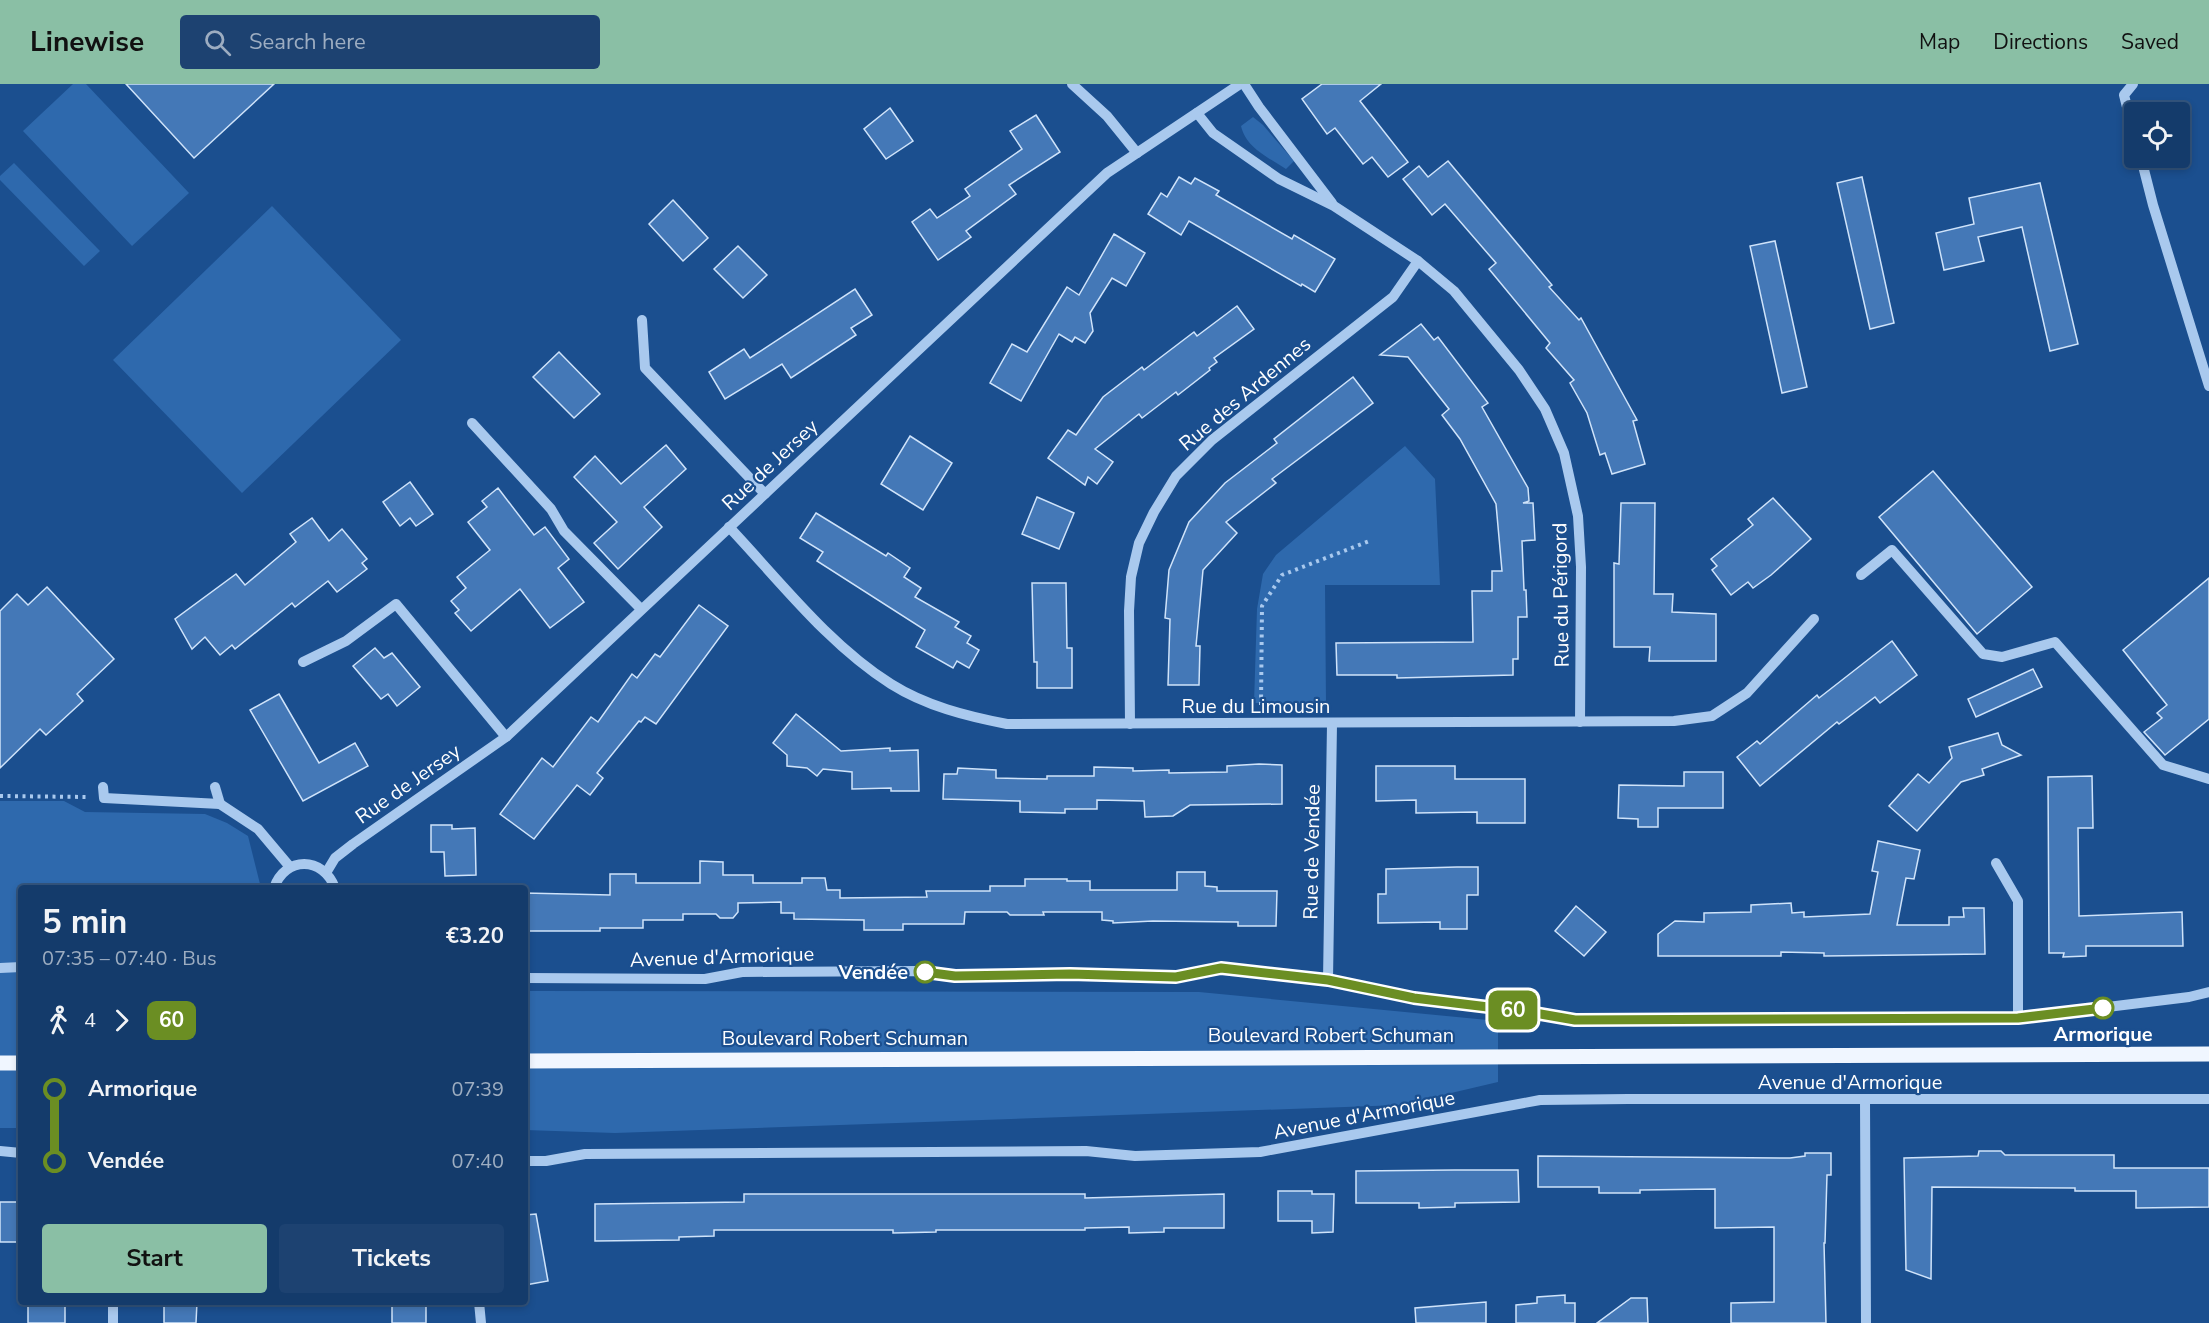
<!DOCTYPE html>
<meta charset="utf-8">
<style>
:root{--surface:#143b6b;--page:#1d4271;--text:#f1f3f6;--muted:#9dadc1;--line:#33557e;--accent:#8abfa5}
body{margin:0;font-family:"Nunito Sans",sans-serif;background:var(--page);color:var(--text);height:100vh;display:flex;flex-direction:column;font-size:22px;white-space:nowrap}
*{box-sizing:border-box;margin:0}
p{font-size:20px;color:var(--muted)}
.icon{flex:none;width:33px;height:33px;fill:none;stroke:currentColor;stroke-width:2;stroke-linecap:round;stroke-linejoin:round}
.map{position:relative;flex:1;overflow:hidden}
.sheet{position:absolute;left:18px;top:801px;width:510px;height:420px;display:flex;flex-direction:column;background:var(--surface);border-radius:6px;box-shadow:0 3px 9px #0003,0 0 0 2px var(--line)}
.sheet>*{flex:none}
.badge{padding:0 12px;border-radius:9px;font-size:21px;line-height:39px}
.tools{position:absolute;left:2124px;top:18px;display:grid;gap:12px}
.tools a{display:grid;place-items:center;width:66px;height:66px;border-radius:6px;background:var(--surface);box-shadow:0 3px 9px #0003,0 0 0 2px var(--line);font-size:30px}
.map>.badge{position:absolute;translate:-50% -50%;box-shadow:0 0 0 3px #fff}
.legs{display:flex;align-items:center;gap:9px;height:66px;padding:0 24px;font-size:20px}
.legs p{margin-inline-start:auto}
.head{display:flex;align-items:center;justify-content:space-between;height:102px;padding:0 24px}
h1{font-size:33px;font-weight:700;line-height:45px}
.primary-button{display:flex;gap:12px;margin-top:auto;padding:12px 24px}
.primary-button a{flex:1;height:69px;border-radius:6px;background:var(--accent);color:#111;font-size:24px;font-weight:700;line-height:69px;text-align:center}
.primary-button a+a{background:var(--page);color:var(--text)}
ul{padding:0 24px;list-style:none}
li{display:flex;align-items:center;gap:21px;height:72px;font-size:22px}
li i{display:grid;place-items:center;width:9px;height:100%;margin:0 8px;background:currentColor}
li i::after{content:'';width:15px;height:15px;margin:-8px;border:4px solid;border-radius:50%;background:var(--surface)}
li p{margin-inline-start:auto}
li:first-child i{background:linear-gradient(#0000 50%,currentColor 0)}
li:last-child i{background:linear-gradient(currentColor 50%,#0000 0)}
header{display:flex;align-items:center;gap:36px;box-sizing:border-box;height:84px;padding:0 30px;background:var(--accent);color:#111}
header strong{font-size:28px}
nav{display:flex;gap:33px;margin-inline-start:auto;font-size:21px}
.search{width:420px;height:54px;background:var(--page);display:flex;align-items:center;gap:15px;box-sizing:border-box;padding:0 21px;border-radius:6px;color:var(--muted);font-size:22px}
.map>svg:first-child{display:block}
.green{fill:#2e69ad}
.building{fill:#4478b7;stroke:#cfe3fa;stroke-width:1.5}
.lines{fill:none;stroke-linecap:round;stroke-linejoin:round}
.path{stroke:#a9c9ee;stroke-width:4;stroke-dasharray:3 4.5;stroke-linecap:butt}
.minor{stroke:#a9c9ee;stroke-width:10}
.major{stroke:#f0f6ff;stroke-width:15}
.line-1-casing{stroke:#fff;stroke-width:14}
.line-1{stroke:#6b8e23;stroke-width:9}
.stop-1-dot{fill:#fff;stroke:#6b8e23;stroke-width:3}
.labels{text-anchor:middle;dominant-baseline:central;stroke-width:4.5;stroke-linejoin:round;paint-order:stroke}
.street-label{font-size:20px;fill:#fff;stroke:#1b4f8f}
.stop-label{font-size:20px;font-weight:bold;fill:#fff;stroke:#1b4f8f;text-anchor:end}
</style>
<header>
<strong>Linewise</strong>
<div class="search"><svg class="icon" aria-label="search" viewBox="0 0 24 24"><circle cx="10" cy="10" r="6"/><path d="M15 15l6 6"/></svg>Search here</div>
<nav><a>Map</a><a>Directions</a><a>Saved</a></nav>
</header>
<div class="map">
<svg width="2209" height="1239" viewBox="0 0 2209 1239">
<rect width="100%" height="100%" fill="#1b4f8f"/>
<g class="green">
<path d="M 73,0 L 86,0 L 189,109 L 132,162 L 23,47 Z"/>
<path d="M 1253,33 L 1263,41 L 1294,77 L 1286,85 C 1268,73 1246,64 1241,42 Z"/>
<path d="M 14,79 L 100,167 L 84,182 L 0,96 L 0,92 Z"/>
<path d="M 272,122 L 401,256 L 242,409 L 113,276 Z"/>
<path d="M 1405,362 L 1435,395 L 1440,501 L 1325,501 L 1326,620 L 1254,619 L 1257,525 L 1263,490 L 1276,471 Z"/>
<path d="M 0,717 L 64,717 L 85,728 L 205,730 L 227,739 L 248,752 L 261,804 L 21,804 L 21,1044 L 0,1044 Z"/>
<path d="M 525,907 L 1199,908 L 1498,937 L 1498,998 L 1400,1021 L 615,1049 L 525,1046 Z"/>
</g>
<g class="building">
<path d="M 126,0 L 274,0 L 194,74 Z"/>
<path d="M 1322,0 L 1381,0 L 1360,17 L 1408,78 L 1388,93 L 1372,73 L 1363,80 L 1335,44 L 1327,50 L 1302,15 Z"/>
<path d="M 890,24 L 913,57 L 886,75 L 864,45 Z"/>
<path d="M 1036,31 L 1060,68 L 1009,101 L 1016,110 L 966,147 L 971,153 L 938,176 L 912,138 L 930,125 L 937,134 L 970,112 L 965,105 L 1022,65 L 1010,47 Z"/>
<path d="M 1448,77 L 1552,201 L 1549,203 L 1579,236 L 1581,234 L 1637,336 L 1633,337 L 1645,380 L 1612,390 L 1605,369 L 1600,371 L 1587,329 L 1570,299 L 1574,296 L 1546,264 L 1550,259 L 1489,185 L 1496,179 L 1445,120 L 1432,131 L 1403,95 L 1419,82 L 1428,93 Z"/>
<path d="M 1179,93 L 1191,100 L 1195,94 L 1219,107 L 1216,111 L 1292,155 L 1294,151 L 1335,175 L 1315,208 L 1302,200 L 1301,202 L 1189,137 L 1181,151 L 1148,130 L 1161,109 L 1167,113 Z"/>
<path d="M 1862,93 L 1894,239 L 1870,245 L 1837,99 Z"/>
<path d="M 2040,99 L 2078,260 L 2050,267 L 2022,143 L 1978,153 L 1984,177 L 1944,186 L 1936,149 L 1974,140 L 1969,114 Z"/>
<path d="M 673,116 L 708,154 L 683,177 L 649,140 Z"/>
<path d="M 1114,150 L 1145,169 L 1126,202 L 1112,194 L 1090,229 L 1093,247 L 1085,259 L 1075,253 L 1072,258 L 1059,250 L 1021,317 L 990,299 L 1012,260 L 1027,268 L 1067,203 L 1079,211 Z"/>
<path d="M 1775,157 L 1807,303 L 1782,309 L 1750,162 Z"/>
<path d="M 738,162 L 767,191 L 743,214 L 714,185 Z"/>
<path d="M 855,205 L 872,231 L 851,244 L 856,251 L 791,294 L 782,280 L 725,315 L 709,288 L 744,265 L 750,274 Z"/>
<path d="M 1237,222 L 1254,245 L 1214,274 L 1217,278 L 1209,284 L 1210,286 L 1178,311 L 1176,308 L 1142,334 L 1139,330 L 1095,365 L 1113,378 L 1097,400 L 1088,393 L 1085,401 L 1048,374 L 1068,346 L 1076,351 L 1103,313 L 1142,283 L 1144,286 L 1194,248 L 1197,252 Z"/>
<path d="M 1421,240 L 1434,256 L 1438,253 L 1488,319 L 1482,323 L 1528,404 L 1529,417 L 1523,419 L 1533,419 L 1535,456 L 1522,457 L 1524,506 L 1526,506 L 1527,533 L 1518,533 L 1518,575 L 1513,575 L 1513,591 L 1397,594 L 1397,591 L 1337,591 L 1336,559 L 1473,558 L 1472,507 L 1492,507 L 1492,487 L 1502,487 L 1496,420 L 1460,355 L 1442,331 L 1449,325 L 1408,273 L 1380,271 Z"/>
<path d="M 559,268 L 600,310 L 574,334 L 533,293 Z"/>
<path d="M 1353,293 L 1373,319 L 1272,395 L 1276,399 L 1226,438 L 1237,449 L 1203,486 L 1196,562 L 1200,562 L 1199,601 L 1168,601 L 1170,535 L 1165,534 L 1169,486 L 1189,438 L 1225,399 L 1277,359 L 1274,355 Z"/>
<path d="M 910,352 L 952,379 L 923,426 L 881,400 Z"/>
<path d="M 666,361 L 686,385 L 644,423 L 662,443 L 618,485 L 594,459 L 617,438 L 574,393 L 595,372 L 621,400 Z"/>
<path d="M 1933,387 L 2032,503 L 1977,550 L 1879,433 Z"/>
<path d="M 410,398 L 433,430 L 416,442 L 410,434 L 400,442 L 383,418 Z"/>
<path d="M 498,404 L 534,451 L 545,443 L 569,475 L 558,484 L 584,518 L 550,544 L 520,505 L 471,547 L 455,529 L 459,526 L 451,517 L 466,504 L 457,493 L 490,466 L 468,438 L 487,423 L 482,417 Z"/>
<path d="M 1037,413 L 1074,429 L 1059,465 L 1022,450 Z"/>
<path d="M 1773,414 L 1811,455 L 1771,491 L 1753,504 L 1748,498 L 1731,511 L 1712,486 L 1717,482 L 1711,475 L 1753,441 L 1748,435 Z"/>
<path d="M 1621,419 L 1655,419 L 1654,510 L 1673,510 L 1672,528 L 1716,530 L 1716,577 L 1649,577 L 1650,563 L 1614,563 L 1614,479 L 1619,480 Z"/>
<path d="M 816,429 L 886,472 L 888,469 L 910,484 L 904,493 L 921,504 L 915,513 L 959,538 L 955,543 L 971,552 L 967,559 L 979,566 L 969,584 L 957,577 L 953,584 L 916,563 L 925,546 L 817,477 L 823,468 L 800,454 Z"/>
<path d="M 312,434 L 329,457 L 342,445 L 367,475 L 362,479 L 367,485 L 337,508 L 328,497 L 295,523 L 292,519 L 235,565 L 232,561 L 220,571 L 205,553 L 192,565 L 175,535 L 236,490 L 245,501 L 296,458 L 290,450 Z"/>
<path d="M 2209,494 L 2209,635 L 2165,671 L 2144,648 L 2162,634 L 2157,629 L 2167,621 L 2123,566 Z"/>
<path d="M 1032,499 L 1066,499 L 1067,564 L 1072,564 L 1072,604 L 1037,604 L 1037,578 L 1034,578 Z"/>
<path d="M 47,503 L 114,575 L 77,610 L 83,617 L 46,651 L 40,645 L 0,684 L 0,527 L 17,510 L 28,521 Z"/>
<path d="M 699,521 L 728,542 L 656,640 L 645,633 L 641,638 L 639,637 L 597,689 L 603,694 L 590,711 L 577,701 L 534,755 L 500,730 L 542,674 L 553,683 L 591,633 L 598,638 L 632,590 L 637,594 L 655,570 L 660,573 Z"/>
<path d="M 1892,557 L 1917,591 L 1880,619 L 1875,613 L 1839,640 L 1837,638 L 1760,702 L 1737,673 L 1757,657 L 1760,660 L 1817,611 L 1819,614 Z"/>
<path d="M 375,564 L 384,574 L 392,569 L 420,603 L 397,622 L 388,610 L 381,615 L 353,582 Z"/>
<path d="M 2033,585 L 2042,603 L 1976,633 L 1968,615 Z"/>
<path d="M 279,610 L 319,679 L 355,659 L 368,682 L 303,717 L 250,626 Z"/>
<path d="M 796,630 L 841,667 L 890,664 L 890,667 L 918,666 L 919,707 L 891,707 L 891,704 L 852,705 L 852,688 L 823,685 L 817,692 L 807,684 L 787,682 L 787,671 L 773,659 Z"/>
<path d="M 1998,649 L 2002,661 L 2021,671 L 1982,685 L 1984,691 L 1961,698 L 1917,747 L 1889,722 L 1918,690 L 1929,699 L 1952,674 L 1949,663 Z"/>
<path d="M 1259,680 L 1282,681 L 1282,720 L 1190,721 L 1173,732 L 1145,733 L 1144,717 L 1097,716 L 1097,725 L 1065,725 L 1065,729 L 1020,728 L 1020,717 L 943,715 L 944,690 L 957,690 L 958,684 L 996,686 L 996,694 L 1047,695 L 1047,692 L 1094,692 L 1094,683 L 1133,684 L 1133,687 L 1169,686 L 1169,689 L 1227,688 L 1227,682 Z"/>
<path d="M 1376,682 L 1455,682 L 1455,695 L 1525,695 L 1525,739 L 1477,739 L 1477,728 L 1416,729 L 1416,716 L 1376,717 Z"/>
<path d="M 1684,688 L 1723,688 L 1723,724 L 1658,724 L 1658,743 L 1638,743 L 1638,735 L 1618,734 L 1619,701 L 1684,702 Z"/>
<path d="M 2092,692 L 2093,744 L 2078,744 L 2079,832 L 2182,828 L 2183,862 L 2086,862 L 2086,872 L 2063,873 L 2064,869 L 2049,869 L 2048,693 Z"/>
<path d="M 431,741 L 452,741 L 452,745 L 475,744 L 476,791 L 445,792 L 444,768 L 431,768 Z"/>
<path d="M 1878,757 L 1920,766 L 1914,795 L 1906,794 L 1897,841 L 1949,841 L 1949,833 L 1964,833 L 1963,824 L 1984,824 L 1985,870 L 1824,872 L 1824,869 L 1781,868 L 1781,872 L 1658,872 L 1658,850 L 1675,837 L 1704,838 L 1704,829 L 1751,828 L 1751,821 L 1791,819 L 1792,829 L 1804,828 L 1804,833 L 1870,830 L 1878,788 L 1872,787 Z"/>
<path d="M 700,777 L 723,778 L 723,791 L 753,791 L 753,799 L 802,799 L 802,794 L 825,794 L 827,806 L 840,806 L 840,814 L 927,813 L 926,807 L 990,807 L 990,802 L 1025,802 L 1025,795 L 1067,795 L 1067,797 L 1090,797 L 1090,806 L 1177,806 L 1177,788 L 1205,788 L 1205,802 L 1217,803 L 1217,807 L 1277,807 L 1276,842 L 1238,842 L 1238,838 L 1153,837 L 1113,839 L 1113,837 L 1102,836 L 1102,828 L 1043,828 L 1044,831 L 1010,831 L 1007,828 L 965,828 L 964,840 L 903,840 L 903,846 L 864,846 L 864,836 L 794,835 L 794,829 L 781,829 L 781,818 L 738,819 L 738,828 L 733,834 L 720,834 L 716,830 L 683,830 L 683,836 L 643,836 L 643,844 L 600,844 L 600,847 L 525,847 L 525,809 L 610,811 L 610,790 L 636,790 L 636,799 L 700,799 Z"/>
<path d="M 1457,783 L 1478,783 L 1478,811 L 1467,811 L 1467,845 L 1440,845 L 1440,838 L 1378,839 L 1378,810 L 1386,810 L 1386,785 Z"/>
<path d="M 1576,822 L 1606,848 L 1584,872 L 1555,847 Z"/>
<path d="M 1979,1067 L 2001,1067 L 2005,1071 L 2114,1071 L 2114,1084 L 2209,1084 L 2209,1123 L 2136,1124 L 2136,1107 L 2075,1107 L 2075,1104 L 1932,1103 L 1931,1195 L 1906,1186 L 1904,1074 L 1978,1072 Z"/>
<path d="M 1805,1069 L 1831,1069 L 1831,1091 L 1827,1091 L 1825,1159 L 1824,1159 L 1826,1239 L 1731,1239 L 1731,1219 L 1774,1218 L 1774,1143 L 1715,1144 L 1715,1105 L 1640,1106 L 1640,1109 L 1599,1109 L 1599,1103 L 1538,1103 L 1538,1072 L 1790,1074 L 1805,1072 Z"/>
<path d="M 1455,1086 L 1518,1086 L 1519,1118 L 1455,1119 L 1455,1123 L 1419,1124 L 1419,1119 L 1356,1119 L 1356,1087 Z"/>
<path d="M 1278,1107 L 1312,1107 L 1312,1110 L 1334,1110 L 1333,1148 L 1312,1149 L 1312,1137 L 1278,1137 Z"/>
<path d="M 744,1110 L 1085,1110 L 1085,1114 L 1224,1110 L 1224,1144 L 1164,1144 L 1164,1148 L 1129,1149 L 1129,1143 L 1085,1144 L 1085,1146 L 936,1146 L 936,1148 L 893,1149 L 893,1146 L 714,1146 L 714,1152 L 679,1153 L 679,1156 L 595,1157 L 595,1120 L 744,1118 Z"/>
<rect x="0" y="1118" width="21" height="40"/>
<path d="M 536,1130 L 548,1197 L 525,1201 L 525,1131 Z"/>
<path d="M 1565,1211 L 1565,1219 L 1575,1219 L 1575,1239 L 1516,1239 L 1516,1221 L 1537,1219 L 1537,1213 Z"/>
<path d="M 1631,1214 L 1647,1214 L 1648,1239 L 1597,1239 Z"/>
<rect x="28" y="1218" width="37" height="21"/>
<path d="M 164,1218 L 197,1218 L 196,1239 L 164,1239 Z"/>
<rect x="392" y="1218" width="34" height="21"/>
<path d="M 1486,1218 L 1486,1239 L 1416,1239 L 1415,1224 Z"/>
</g>
<g class="lines">
<g class="path">
<path d="M 1261,621 L 1262,522 L 1282,491 L 1372,456"/>
<path d="M 0,712 L 86,713"/>
</g>
<g class="minor">
<path d="M 1072,0 L 1107,32 L 1137,69"/>
<path d="M 1244,0 L 1259,23 L 1332,119"/>
<path d="M 2133,0 L 2124,11 L 2134,51"/>
<path d="M 1197,29 L 1213,49 L 1279,95 L 1334,122 L 1418,177 L 1454,207 L 1519,286 L 1545,325 L 1564,369 L 1578,432 L 1581,483 L 1580,638"/>
<path d="M 2141,74 L 2153,121 L 2209,302"/>
<path d="M 642,236 L 645,284 L 765,410"/>
<path d="M 472,339 L 551,425 L 564,447 L 641,525"/>
<path d="M 729,443 C 780,497 828,560 891,600 C 926,622 966,632 1007,640 L 1674,637 L 1712,632 L 1747,609 L 1814,535"/>
<path d="M 1861,491 L 1892,466 L 1983,570 L 2002,573 L 2055,558 L 2163,681 L 2209,695"/>
<path d="M 303,578 L 346,557 L 396,520 L 506,653"/>
<path d="M 1130,640 L 1129,527 L 1131,493 L 1139,459 L 1154,428 L 1176,392 L 1212,356 L 1393,213 L 1418,177"/>
<path d="M 103,703 L 104,714 L 220,720 L 258,745 L 290,783"/>
<path d="M 215,703 L 220,720"/>
<path d="M 1996,779 L 2018,817 L 2018,934"/>
<path d="M 326,789 L 335,774 L 353,760 L 506,653 L 1107,89 L 1240,0"/>
<path d="M 274,804 C 285,772 323,772 335,804"/>
<path d="M 0,884 L 21,883"/>
<path d="M 525,894 L 705,895 L 742,888 L 916,887 L 955,892 L 1070,890 L 1176,893 L 1221,884 L 1328,896 L 1414,914 L 1529,928 L 1575,936 L 2018,934 L 2189,913 L 2209,908"/>
<path d="M 1328,896 L 1332,640"/>
<path d="M 1865,1016 L 1866,1239"/>
<path d="M 0,1067 L 21,1069"/>
<path d="M 525,1077 L 546,1077 L 585,1070 L 1086,1067 L 1135,1072 L 1260,1068 L 1540,1016 L 1628,1015 L 2209,1015"/>
<path d="M 113,1218 L 113,1239"/>
<path d="M 479,1218 L 481,1239"/>
</g>
<g class="major">
<path d="M 525,977 L 2209,970"/>
<path d="M 0,979 L 21,979"/>
</g>
</g>
<g class="lines">
<defs>
<path id="line-1" d="M 925,888 L 955,892 L 1070,890 L 1176,893 L 1221,884 L 1328,896 L 1414,914 L 1529,928 L 1575,936 L 2018,934 L 2103,924"/>
</defs>
<use href="#line-1" class="line-1-casing"/>
<use href="#line-1" class="line-1"/>
</g>
<g class="stop-1-dot">
<circle cx="925" cy="888" r="10"/>
<circle cx="2103" cy="924" r="10"/>
</g>
<g class="labels">
<g class="street-label">
<text transform="translate(1245 310) rotate(-40)">Rue des Ardennes</text>
<text transform="translate(770 381) rotate(-43)">Rue de Jersey</text>
<text transform="translate(1561 511) rotate(-91)">Rue du Périgord</text>
<text x="1256" y="622">Rue du Limousin</text>
<text transform="translate(408 700) rotate(-35)">Rue de Jersey</text>
<text transform="translate(1312 768) rotate(-89)">Rue de Vendée</text>
<text transform="translate(722 873) rotate(-2)">Avenue d'Armorique</text>
<text x="1331" y="951">Boulevard Robert Schuman</text>
<text x="845" y="954">Boulevard Robert Schuman</text>
<text x="1850" y="998">Avenue d'Armorique</text>
<text transform="translate(1364 1031) rotate(-11)">Avenue d'Armorique</text>
</g>
<g class="stop-label">
<text x="908" y="888">Vendée</text>
<text x="2103" y="950" text-anchor="middle">Armorique</text>
</g>
</g>
</svg>
<div class="tools">
<a><svg class="icon" aria-label="locate" viewBox="0 0 24 24"><circle cx="12" cy="12" r="6"/><path d="M12 2v4M12 18v4M2 12h4M18 12h4"/></svg></a>
</div>
<b class="badge" style="left:1513px;top:926px;background:#6b8e23;color:#fff">60</b>
<section class="sheet">
<div class="head"><div><h1>5 min</h1><p>07:35 – 07:40 · Bus</p></div><b>€3.20</b></div>
<div class="legs"><svg class="icon" aria-label="walk" viewBox="0 0 24 24"><circle cx="13" cy="4" r="2"/><path d="M13 8l-2 6 4 7M11 14l-3 7M7 12l3-4h3l4 4"/></svg>4<svg class="icon" aria-label="forward" viewBox="0 0 24 24"><path d="M9 5l7 7-7 7"/></svg><b class="badge" style="background:#6b8e23;color:#fff">60</b></div>
<ul>
<li><i style="color:#6b8e23"></i><b>Armorique</b><p>07:39</p></li>
<li><i style="color:#6b8e23"></i><b>Vendée</b><p>07:40</p></li>
</ul>
<div class="primary-button"><a>Start</a><a>Tickets</a></div>
</section>
</div>
